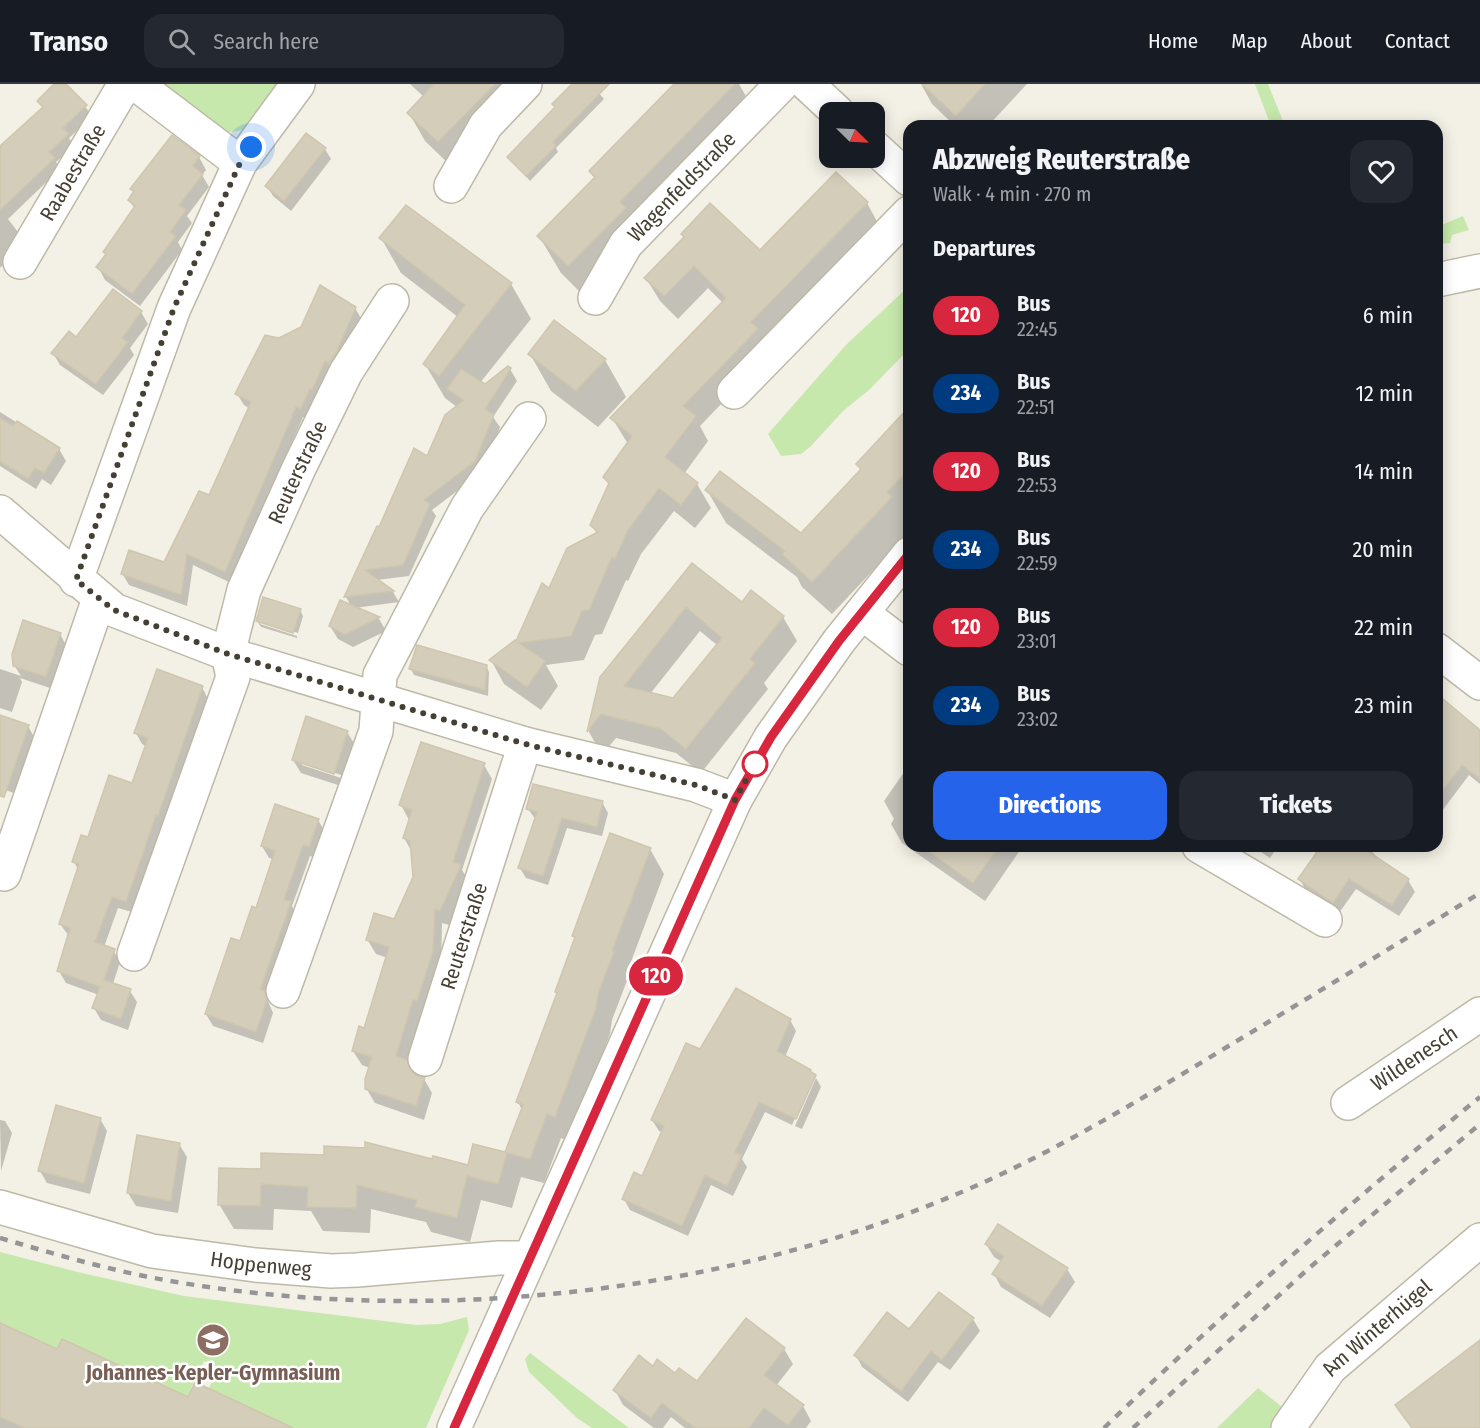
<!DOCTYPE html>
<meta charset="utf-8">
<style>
:root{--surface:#171b24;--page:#242831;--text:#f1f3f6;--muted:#9ea1a6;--line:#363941;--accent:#2563eb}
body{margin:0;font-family:"Fira Sans Condensed",sans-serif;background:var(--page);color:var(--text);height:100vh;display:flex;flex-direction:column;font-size:22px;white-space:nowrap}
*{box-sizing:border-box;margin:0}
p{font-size:20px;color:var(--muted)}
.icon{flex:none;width:33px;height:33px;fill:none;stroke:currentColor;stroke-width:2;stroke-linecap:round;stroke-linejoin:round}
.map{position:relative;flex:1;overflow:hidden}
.sheet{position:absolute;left:903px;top:36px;width:540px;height:732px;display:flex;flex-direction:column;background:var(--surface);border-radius:18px;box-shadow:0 3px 15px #0003}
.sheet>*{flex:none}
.badge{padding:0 12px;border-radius:20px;font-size:21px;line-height:39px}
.needle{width:39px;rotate:114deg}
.tools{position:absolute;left:819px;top:18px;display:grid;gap:12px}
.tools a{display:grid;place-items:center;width:66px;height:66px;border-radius:12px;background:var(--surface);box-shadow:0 3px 15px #0003;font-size:30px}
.you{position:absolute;width:30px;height:30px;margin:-15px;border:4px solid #fff;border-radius:50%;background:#1a73e8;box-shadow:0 0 0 9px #1a73e833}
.map>.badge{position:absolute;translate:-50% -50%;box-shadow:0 0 0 3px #fff}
h2{padding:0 30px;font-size:22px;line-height:54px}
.round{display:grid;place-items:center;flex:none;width:63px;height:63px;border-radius:18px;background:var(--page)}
.head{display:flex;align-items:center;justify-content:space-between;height:102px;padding:0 30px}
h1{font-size:28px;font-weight:800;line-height:45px}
.button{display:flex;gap:12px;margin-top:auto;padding:12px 30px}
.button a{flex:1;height:69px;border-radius:18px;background:var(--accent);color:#fff;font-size:24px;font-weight:800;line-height:69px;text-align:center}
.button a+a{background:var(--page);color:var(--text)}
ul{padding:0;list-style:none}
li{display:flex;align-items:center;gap:18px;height:78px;padding:0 30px}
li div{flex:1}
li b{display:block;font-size:22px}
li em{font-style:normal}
li .badge{min-width:66px;font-weight:700;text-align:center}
header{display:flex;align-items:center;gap:36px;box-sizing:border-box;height:84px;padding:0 30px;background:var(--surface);border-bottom:2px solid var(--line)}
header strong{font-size:28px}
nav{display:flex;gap:33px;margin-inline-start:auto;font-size:21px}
.search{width:420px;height:54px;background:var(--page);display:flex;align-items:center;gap:15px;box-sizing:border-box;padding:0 21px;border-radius:18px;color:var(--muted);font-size:22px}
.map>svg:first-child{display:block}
.green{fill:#c7e8ac}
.shadow{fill:#0003;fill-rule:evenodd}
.building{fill:#d4cdba;stroke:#cfc6ad;stroke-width:1.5;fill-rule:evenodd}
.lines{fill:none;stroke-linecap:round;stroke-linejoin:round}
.street-casing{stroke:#beb9a7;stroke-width:36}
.street{stroke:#fff;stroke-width:33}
.rail{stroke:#959595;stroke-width:4.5;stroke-dasharray:8 8;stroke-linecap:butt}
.line-casing{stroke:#fff;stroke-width:14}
.line{stroke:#d7263d;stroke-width:9}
.walk{stroke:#454034;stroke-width:6;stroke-dasharray:0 10.8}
.stop-dot{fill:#fff;stroke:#d7263d;stroke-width:3}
.labels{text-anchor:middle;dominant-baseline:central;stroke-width:5;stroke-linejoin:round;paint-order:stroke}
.street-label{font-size:21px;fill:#454034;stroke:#fff}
.education-label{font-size:21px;font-weight:bold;fill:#785e54;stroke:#fff}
</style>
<header>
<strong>Transo</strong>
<div class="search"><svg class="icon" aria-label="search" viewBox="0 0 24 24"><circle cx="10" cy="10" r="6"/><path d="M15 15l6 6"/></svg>Search here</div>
<nav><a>Home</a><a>Map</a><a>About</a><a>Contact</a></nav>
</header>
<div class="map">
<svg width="1480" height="1344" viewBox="0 0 1480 1344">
<rect width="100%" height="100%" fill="#f3f0e5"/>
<g class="green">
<path d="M 155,0 L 277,0 L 243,46 L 227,49 Z"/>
<path d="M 1255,0 L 1268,0 L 1285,42 L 1271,42 Z"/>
<path d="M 1463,132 L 1469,146 L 1452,151 L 1450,159 L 1437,160 L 1437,143 Z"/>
<path d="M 909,202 L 909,265 L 869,306 L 843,327 L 810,363 L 801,370 L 781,372 L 768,350 L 846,261 Z"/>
<path d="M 0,1168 L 82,1189 L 184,1212 L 416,1241 L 440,1240 L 467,1233 L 469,1246 L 426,1344 L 290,1344 L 208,1306 L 219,1284 L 204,1277 L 190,1306 L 194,1308 L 190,1316 L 61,1257 L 56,1266 L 0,1240 Z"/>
<path d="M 530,1269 L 629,1344 L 592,1344 L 577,1334 L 529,1288 L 525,1275 Z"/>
<path d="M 1258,1304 L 1286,1326 L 1278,1344 L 1217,1344 Z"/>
</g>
<g class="shadow">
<path d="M 56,0 L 64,0 L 85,22 L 92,33 L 69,54 L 74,62 L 56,78 L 60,85 L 8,135 L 21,152 L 18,165 L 0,184 L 0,64 L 43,24 L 39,17 Z"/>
<path d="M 410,0 L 526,0 L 455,86 L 425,57 L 409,29 L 424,13 Z"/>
<path d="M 574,0 L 591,0 L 604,15 L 556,64 L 558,68 L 530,97 L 509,73 L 556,24 Z"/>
<path d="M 676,0 L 739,0 L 758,34 L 590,218 L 561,189 L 539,152 L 595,95 L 590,87 Z"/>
<path d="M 921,0 L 1027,0 L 988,42 L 955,42 L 932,20 Z"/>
<path d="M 172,53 L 199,73 L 206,86 L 202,91 L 209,103 L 187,132 L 192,139 L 178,158 L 182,166 L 140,222 L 105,196 L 98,183 L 107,172 L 105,168 L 135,125 L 129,116 L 134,109 L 132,105 Z"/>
<path d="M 325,65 L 331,75 L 291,127 L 273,112 L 267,102 Z"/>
<path d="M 867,119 L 880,143 L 770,269 L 700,342 L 708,357 L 684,390 L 697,400 L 711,424 L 695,444 L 674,427 L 641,470 L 628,497 L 626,496 L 602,550 L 595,551 L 584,576 L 546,581 L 558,602 L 541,626 L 504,600 L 491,576 L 517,559 L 550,506 L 597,450 L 592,441 L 609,401 L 605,394 L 628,360 L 612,334 L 723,219 L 708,204 L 678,235 L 660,217 L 646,194 L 685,154 L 760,168 Z"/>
<path d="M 381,154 L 511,200 L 531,235 L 480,299 L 485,302 L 510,285 L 517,297 L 493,333 L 500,343 L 481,389 L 432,426 L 436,432 L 409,492 L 377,496 L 393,508 L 399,518 L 355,524 L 379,535 L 386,547 L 353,563 L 338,555 L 330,542 L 351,522 L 346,513 L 377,444 L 379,446 L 427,374 L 457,323 L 445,314 L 425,280 L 458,233 L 401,189 Z"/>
<path d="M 355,224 L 362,236 L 308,336 L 303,333 L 231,499 L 193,481 L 187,522 L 129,501 L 122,489 L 165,480 L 210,413 L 250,325 L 244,321 L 237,310 L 280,256 Z"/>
<path d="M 141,228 L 148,240 L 130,264 L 134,271 L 103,311 L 60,281 L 53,269 L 76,255 Z"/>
<path d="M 530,270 L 605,276 L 626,313 L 598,343 L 551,307 Z"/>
<path d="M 909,325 L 909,437 L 906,441 L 909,448 L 832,530 L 802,503 L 797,493 L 726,439 L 707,406 L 801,451 L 862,386 L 858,380 Z"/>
<path d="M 0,328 L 59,365 L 66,377 L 51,401 L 42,395 L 36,405 L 0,382 Z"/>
<path d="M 692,481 L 742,520 L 783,533 L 797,557 L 764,599 L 768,605 L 701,689 L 676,669 L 616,654 L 602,671 L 589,648 L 602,594 ZM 700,547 L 717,561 L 674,616 L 650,610 Z"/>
<path d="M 300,526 L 303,532 L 298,549 L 260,537 L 260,540 L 297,552 L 297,554 L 261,543 L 257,537 Z"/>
<path d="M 60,550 L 67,563 L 53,605 L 20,594 L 22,598 L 12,628 L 0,624 L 0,585 L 21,592 L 14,581 Z"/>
<path d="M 486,582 L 489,588 L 488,612 L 414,591 L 411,585 Z"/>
<path d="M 202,603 L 208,615 L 165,742 L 162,742 L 132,828 L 118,824 L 104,863 L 113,866 L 120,878 L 113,900 L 130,907 L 137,918 L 128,946 L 101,936 L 94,924 L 99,911 L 66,899 L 59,887 L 69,852 L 60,840 L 79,787 L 74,778 L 89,755 L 133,701 L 146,662 L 142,660 L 136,649 Z"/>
<path d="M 1437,619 L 1480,647 L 1480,700 L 1469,691 L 1439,731 L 1437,729 Z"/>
<path d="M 0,633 L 28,642 L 35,655 L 22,712 L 0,704 Z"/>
<path d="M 347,648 L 355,661 L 341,702 L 301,689 L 293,676 ZM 302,678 L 341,691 L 341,694 L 302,681 Z"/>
<path d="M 484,681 L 492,695 L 462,786 L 468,796 L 449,841 L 442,839 L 441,883 L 425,931 L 421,930 L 406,978 L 414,991 L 424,995 L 432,1009 L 424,1036 L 375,1019 L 366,1004 L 370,984 L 362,981 L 353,967 L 365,946 L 388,874 L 376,870 L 367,855 L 395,837 L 414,793 L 412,768 L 404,754 L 409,736 L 401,721 Z"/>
<path d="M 909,681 L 909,762 L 1023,762 L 985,817 L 902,759 L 891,740 L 894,735 L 884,717 Z"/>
<path d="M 602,718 L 608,729 L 602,752 L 567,744 L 548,801 L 526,794 L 520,784 L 536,736 L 528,725 Z"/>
<path d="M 318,736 L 325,748 L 316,774 L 310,772 L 292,822 L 297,831 L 267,915 L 273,929 L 263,959 L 213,942 L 206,930 L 257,826 L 274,775 L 269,774 L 262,762 Z"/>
<path d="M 1240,762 L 1262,762 L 1259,767 L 1252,762 L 1248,768 Z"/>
<path d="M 1265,762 L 1278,762 L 1270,774 L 1261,768 Z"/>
<path d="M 1323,762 L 1368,762 L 1379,776 L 1408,796 L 1415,808 L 1399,832 L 1356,805 L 1339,829 L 1306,807 L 1300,795 Z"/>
<path d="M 650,765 L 664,790 L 626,891 L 628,894 L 612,936 L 610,950 L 569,1057 L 561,1054 L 544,1099 L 521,1093 L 512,1124 L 481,1116 L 470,1158 L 431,1148 L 426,1138 L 371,1125 L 370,1149 L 323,1147 L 311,1127 L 274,1125 L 273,1146 L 234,1145 L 219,1120 L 262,1087 L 433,1077 L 469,1083 L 506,1070 L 522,1026 L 518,1018 L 558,911 L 556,908 L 576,856 L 573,852 Z"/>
<path d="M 790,936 L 796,947 L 785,973 L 816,994 L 813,994 L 792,1041 L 765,1028 L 742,1075 L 747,1083 L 733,1112 L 711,1101 L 688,1152 L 630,1126 L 624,1115 L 643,1094 L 663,1048 L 659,1047 L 652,1036 L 701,967 Z"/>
<path d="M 816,994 L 821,1003 L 802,1045 L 795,1042 Z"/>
<path d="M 100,1035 L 107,1047 L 90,1110 L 47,1099 L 40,1087 Z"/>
<path d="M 0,1036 L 5,1037 L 12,1049 L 1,1087 Z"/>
<path d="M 179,1060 L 187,1073 L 178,1129 L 136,1122 L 128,1109 Z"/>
<path d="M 986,1160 L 1067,1185 L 1075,1198 L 1050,1234 L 1001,1203 L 994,1190 L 1002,1178 L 994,1173 Z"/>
<path d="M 940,1210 L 973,1235 L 980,1247 L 950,1286 L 938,1278 L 908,1318 L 862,1283 L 856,1271 L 909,1247 Z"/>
<path d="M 0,1240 L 58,1267 L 189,1315 L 290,1344 L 0,1344 Z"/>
<path d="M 784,1265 L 793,1280 L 776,1302 L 803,1322 L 811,1337 L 806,1344 L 685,1344 L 671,1333 L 663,1344 L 654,1344 L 623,1321 L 615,1306 L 653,1284 L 698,1299 Z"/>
</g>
<g class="building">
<path d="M 54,0 L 66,0 L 87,21 L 63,44 L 69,50 L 49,68 L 55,74 L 0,126 L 0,62 L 43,23 L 37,17 Z"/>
<path d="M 434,0 L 495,0 L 438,58 L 407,29 Z"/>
<path d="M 572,0 L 609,0 L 553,58 L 556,62 L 526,92 L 507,73 L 555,23 L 552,20 Z"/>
<path d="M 674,0 L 735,0 L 620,118 L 626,124 L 568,182 L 537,152 L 595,93 L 589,87 Z"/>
<path d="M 922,0 L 985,0 L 956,32 Z"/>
<path d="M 306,49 L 326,64 L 284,117 L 265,102 Z"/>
<path d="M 172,51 L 200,72 L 193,82 L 203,90 L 179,121 L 186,126 L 170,148 L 176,152 L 132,210 L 96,183 L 106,170 L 103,168 L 135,122 L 128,116 L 134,107 L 130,105 Z"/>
<path d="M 836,88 L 868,118 L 751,238 L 758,245 L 683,322 L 696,332 L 665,373 L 698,399 L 681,421 L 659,404 L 628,446 L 615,475 L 612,473 L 589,526 L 582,527 L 571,552 L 519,559 L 545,577 L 527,603 L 489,576 L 515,556 L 516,557 L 542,499 L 549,504 L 567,464 L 598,448 L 590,441 L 609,399 L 603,393 L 632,352 L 610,334 L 726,214 L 694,182 L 664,212 L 644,194 L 684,153 L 681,150 L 710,119 L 760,166 Z"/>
<path d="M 406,121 L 512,199 L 439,292 L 423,280 L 465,221 L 379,154 Z"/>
<path d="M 320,201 L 356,223 L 336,269 L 329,280 L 325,277 L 312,306 L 310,304 L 301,325 L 296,323 L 225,488 L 187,470 L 181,511 L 121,490 L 129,466 L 164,478 L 199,407 L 209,411 L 251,318 L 235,310 L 265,251 L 279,254 L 301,243 Z"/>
<path d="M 113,205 L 142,227 L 122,254 L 128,258 L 96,300 L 51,269 L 69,247 L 76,253 Z"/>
<path d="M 554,236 L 606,275 L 576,307 L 528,270 Z"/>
<path d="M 508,282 L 511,284 L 485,325 L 494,331 L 475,377 L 424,416 L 430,420 L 403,481 L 365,486 L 394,507 L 344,513 L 377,442 L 379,443 L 414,364 L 427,372 L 445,331 L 464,316 L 447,305 L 461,285 L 485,300 Z"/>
<path d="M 909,323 L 909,385 L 887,408 L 892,413 L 812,498 L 782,470 L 785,467 L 705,406 L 720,387 L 801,449 L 861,385 L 856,380 Z"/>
<path d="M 0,334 L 13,342 L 17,337 L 60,364 L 44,389 L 35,384 L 28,395 L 0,377 Z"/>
<path d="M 692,479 L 742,518 L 751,506 L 784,532 L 750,575 L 755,579 L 686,665 L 661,645 L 601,630 L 587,648 L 600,593 ZM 686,523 L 722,554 L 673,614 L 624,602 Z"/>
<path d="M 263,513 L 301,525 L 293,549 L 256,537 Z"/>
<path d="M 340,516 L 380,533 L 345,551 L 329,542 Z"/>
<path d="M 23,536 L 61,549 L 46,593 L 13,582 L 12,570 Z"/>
<path d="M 417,561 L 487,581 L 485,606 L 409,585 Z"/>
<path d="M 157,585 L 203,602 L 158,732 L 156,731 L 126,818 L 112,813 L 95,858 L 115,865 L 104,896 L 131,905 L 121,935 L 92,924 L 100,903 L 57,887 L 70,844 L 59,840 L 79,780 L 72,778 L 81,751 L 88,753 L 109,691 L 132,699 L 148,654 L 134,649 Z"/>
<path d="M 1437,610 L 1480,646 L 1480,695 L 1462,681 L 1437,714 Z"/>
<path d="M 0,631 L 29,641 L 4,713 L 0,712 Z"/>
<path d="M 306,632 L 348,647 L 334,690 L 292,676 Z"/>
<path d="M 421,658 L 485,679 L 453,778 L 461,781 L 440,827 L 435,825 L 433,867 L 417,917 L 413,916 L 396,972 L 407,976 L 412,988 L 419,993 L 425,993 L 416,1022 L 365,1005 L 365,995 L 372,973 L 352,967 L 359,942 L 364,944 L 389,863 L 366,856 L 374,829 L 394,835 L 413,793 L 410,757 L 403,754 L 412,726 L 399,721 Z"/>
<path d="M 533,700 L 603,717 L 597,743 L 562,734 L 543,792 L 518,784 L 537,728 L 526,725 Z"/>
<path d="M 275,720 L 319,735 L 309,763 L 303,761 L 284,815 L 291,818 L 260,906 L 265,907 L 267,916 L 256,948 L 205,930 L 231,854 L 240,857 L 252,822 L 256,824 L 275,767 L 261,762 Z"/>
<path d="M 610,749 L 651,764 L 612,867 L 614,868 L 598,910 L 596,924 L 555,1033 L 547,1030 L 530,1075 L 507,1069 L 498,1100 L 467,1092 L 457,1134 L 415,1123 L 417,1116 L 357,1101 L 356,1124 L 307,1123 L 308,1103 L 261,1100 L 260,1122 L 218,1121 L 219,1084 L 261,1085 L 261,1069 L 324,1071 L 324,1062 L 365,1064 L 365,1058 L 432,1075 L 433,1072 L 468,1081 L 473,1060 L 505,1068 L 523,1021 L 516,1018 L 557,909 L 555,908 L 575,853 L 572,852 Z"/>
<path d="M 921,762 L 999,762 L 973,799 Z"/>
<path d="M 1321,762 L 1360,762 L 1409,795 L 1392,821 L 1349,795 L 1333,819 L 1298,795 Z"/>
<path d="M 736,904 L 791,935 L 777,967 L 811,986 L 810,987 L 816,991 L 796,1035 L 759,1018 L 735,1068 L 742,1071 L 727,1102 L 705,1091 L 682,1142 L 622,1115 L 634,1088 L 642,1092 L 664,1042 L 651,1036 L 686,959 L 700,965 Z"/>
<path d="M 56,1021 L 101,1034 L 84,1099 L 38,1087 Z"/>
<path d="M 137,1051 L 180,1059 L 171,1117 L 127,1109 Z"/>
<path d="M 998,1140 L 1068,1184 L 1042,1222 L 992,1190 L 1004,1172 L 985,1160 Z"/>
<path d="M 939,1208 L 974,1234 L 942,1276 L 931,1267 L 901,1307 L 854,1271 L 887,1228 L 909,1245 Z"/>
<path d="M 746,1234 L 785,1264 L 764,1291 L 804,1321 L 788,1341 L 764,1324 L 749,1344 L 695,1344 L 662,1319 L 651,1334 L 613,1306 L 639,1271 L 653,1282 L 657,1275 L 675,1289 L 679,1284 L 697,1297 Z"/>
<path d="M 0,1239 L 57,1265 L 62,1255 L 188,1313 L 195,1298 L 293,1344 L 24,1344 L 0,1333 Z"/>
<path d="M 1480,1256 L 1480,1344 L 1412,1344 L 1395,1321 Z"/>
</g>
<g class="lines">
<defs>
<g id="street">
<path d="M 136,0 L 240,79"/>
<path d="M 807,0 L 837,28"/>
<path d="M 874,63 L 909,95"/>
<path d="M 451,102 L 486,41 L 525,0"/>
<path id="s1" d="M 20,178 L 125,0"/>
<path d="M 1437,196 L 1480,187"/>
<path id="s2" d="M 595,214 L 626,160 L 782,0"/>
<path d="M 734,308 L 909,129"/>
<path d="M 0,428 L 114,526 L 228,570 L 377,615 L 525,660 L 696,701 L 735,716"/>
<path d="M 76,496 L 174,224 L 240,79 L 298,0"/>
<path d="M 862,529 L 909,565"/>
<path d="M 1437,566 L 1480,599"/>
<path d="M 1199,762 L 1325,836"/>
<path d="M 4,790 L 99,515"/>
<path id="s3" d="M 134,870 L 233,593 L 228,570 L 244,506 L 299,384 L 346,288 L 392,217"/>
<path d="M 283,907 L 376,647 L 380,591 L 467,424 L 529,335"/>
<path id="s4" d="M 425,975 L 525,660"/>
<path id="s5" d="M 1348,1019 L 1480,930"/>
<path id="s6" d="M 0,1123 L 152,1167 L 255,1181 L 331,1187 L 357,1186 L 499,1174 L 530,1174"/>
<path d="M 454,1344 L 735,716 L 771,653 L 839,557 L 909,470"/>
<path id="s7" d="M 1288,1344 L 1330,1284 L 1480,1156"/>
</g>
</defs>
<use href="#street" class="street-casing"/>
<use href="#street" class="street"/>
<g class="rail">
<path d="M 0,1154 C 51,1169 102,1184 154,1194 C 414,1243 713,1213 957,1110 C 1050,1071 1136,1018 1222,966 C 1308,914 1394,862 1480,809"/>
<path d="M 1104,1344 C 1224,1228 1351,1118 1480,1013"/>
<path d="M 1133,1344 L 1308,1185 L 1480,1040"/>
</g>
</g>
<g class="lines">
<defs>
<path id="line" d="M 454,1344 L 735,716 L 771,653 L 839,557 L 909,470"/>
</defs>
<use href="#line" class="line-casing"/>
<use href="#line" class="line"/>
<path class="walk" d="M 251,63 L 240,79 L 174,224 L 76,496 L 114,526 L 228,570 L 525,660 L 696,701 L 735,716 L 755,680"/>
</g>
<defs>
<symbol id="school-disc" viewBox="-11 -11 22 22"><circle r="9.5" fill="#8d6e63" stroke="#fff"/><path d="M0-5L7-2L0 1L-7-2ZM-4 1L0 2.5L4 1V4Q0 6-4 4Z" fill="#fff"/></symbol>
</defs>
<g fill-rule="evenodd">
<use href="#school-disc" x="194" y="1237" width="38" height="38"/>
</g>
<circle class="stop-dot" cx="755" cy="680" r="12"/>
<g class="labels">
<g class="street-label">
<text stroke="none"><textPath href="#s1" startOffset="104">Raabestraße</textPath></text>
<text stroke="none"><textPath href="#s2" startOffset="142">Wagenfeldstraße</textPath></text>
<text stroke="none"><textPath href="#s3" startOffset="513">Reuterstraße</textPath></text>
<text stroke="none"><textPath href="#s4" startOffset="129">Reuterstraße</textPath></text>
<text stroke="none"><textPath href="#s5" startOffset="80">Wildenesch</textPath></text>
<text stroke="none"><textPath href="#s6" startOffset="268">Hoppenweg</textPath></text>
<text stroke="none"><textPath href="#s7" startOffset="135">Am Winterhügel</textPath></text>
</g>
<g class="education-label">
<text x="213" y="1289">Johannes-Kepler-Gymnasium</text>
</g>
</g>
</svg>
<div class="tools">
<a><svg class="needle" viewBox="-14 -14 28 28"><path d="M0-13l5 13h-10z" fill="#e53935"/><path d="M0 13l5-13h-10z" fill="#9ea1a6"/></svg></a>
</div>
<div class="you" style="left:251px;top:63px"></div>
<b class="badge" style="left:656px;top:892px;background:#d7263d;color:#fff">120</b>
<section class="sheet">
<div class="head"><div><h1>Abzweig Reuterstraße</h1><p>Walk · 4 min · 270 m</p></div><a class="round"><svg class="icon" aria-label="heart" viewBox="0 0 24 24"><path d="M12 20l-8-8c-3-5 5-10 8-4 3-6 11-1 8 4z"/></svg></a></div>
<h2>Departures</h2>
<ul>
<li><span class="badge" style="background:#d7263d;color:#fff">120</span><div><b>Bus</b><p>22:45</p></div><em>6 min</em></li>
<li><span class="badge" style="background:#003b80;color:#fff">234</span><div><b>Bus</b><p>22:51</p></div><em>12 min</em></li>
<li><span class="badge" style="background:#d7263d;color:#fff">120</span><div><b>Bus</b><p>22:53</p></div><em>14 min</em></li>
<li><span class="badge" style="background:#003b80;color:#fff">234</span><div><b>Bus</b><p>22:59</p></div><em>20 min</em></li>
<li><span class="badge" style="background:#d7263d;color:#fff">120</span><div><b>Bus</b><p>23:01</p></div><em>22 min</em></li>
<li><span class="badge" style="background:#003b80;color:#fff">234</span><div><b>Bus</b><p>23:02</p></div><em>23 min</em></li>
</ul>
<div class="button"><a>Directions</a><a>Tickets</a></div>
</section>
</div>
